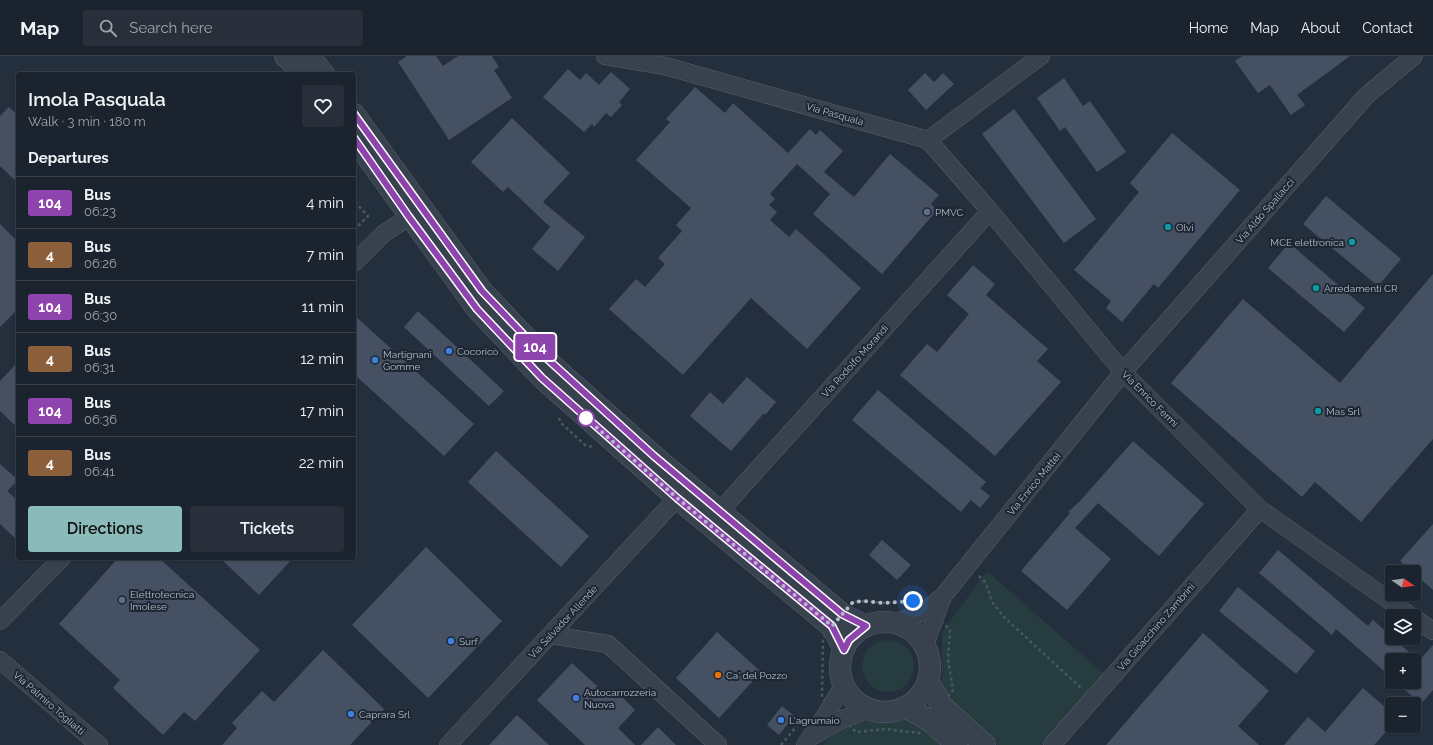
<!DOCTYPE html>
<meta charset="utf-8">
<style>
:root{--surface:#1b232e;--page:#282f3a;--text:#f1f3f6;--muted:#a0a4aa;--line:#39404a;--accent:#8bbbb9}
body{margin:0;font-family:Raleway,sans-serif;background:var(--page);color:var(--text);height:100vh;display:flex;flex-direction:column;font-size:15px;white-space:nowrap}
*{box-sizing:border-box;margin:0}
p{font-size:13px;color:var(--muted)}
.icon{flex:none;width:22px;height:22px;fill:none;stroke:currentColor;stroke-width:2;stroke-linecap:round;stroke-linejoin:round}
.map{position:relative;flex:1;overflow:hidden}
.sheet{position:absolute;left:16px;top:16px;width:340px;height:488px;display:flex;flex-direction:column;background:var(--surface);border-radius:4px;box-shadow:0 1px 3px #0004,0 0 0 1px var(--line)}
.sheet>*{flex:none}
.badge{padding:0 8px;border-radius:3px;font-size:14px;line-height:26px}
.needle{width:26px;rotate:103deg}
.buttons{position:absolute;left:1385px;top:509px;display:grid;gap:8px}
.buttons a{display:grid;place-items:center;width:36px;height:36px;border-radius:4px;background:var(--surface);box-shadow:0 1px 3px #0004,0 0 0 1px var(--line);font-size:20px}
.you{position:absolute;width:20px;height:20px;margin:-10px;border:3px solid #fff;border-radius:50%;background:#1a73e8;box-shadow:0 0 0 6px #1a73e833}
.map>.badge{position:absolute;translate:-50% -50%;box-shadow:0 0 0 2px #fff}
h2{padding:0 12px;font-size:15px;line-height:36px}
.round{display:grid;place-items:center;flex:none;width:42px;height:42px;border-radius:4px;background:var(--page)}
.overview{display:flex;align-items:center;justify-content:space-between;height:68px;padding:0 12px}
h1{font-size:19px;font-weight:600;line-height:30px}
.primary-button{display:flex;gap:8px;margin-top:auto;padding:8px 12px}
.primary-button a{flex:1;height:46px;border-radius:4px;background:var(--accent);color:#111;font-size:16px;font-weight:600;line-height:46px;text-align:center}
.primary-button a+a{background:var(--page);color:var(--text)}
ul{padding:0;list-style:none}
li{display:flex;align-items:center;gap:12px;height:52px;padding:0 12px;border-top:1px solid var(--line)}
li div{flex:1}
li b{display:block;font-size:15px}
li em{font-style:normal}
li .badge{min-width:44px;font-weight:700;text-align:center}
header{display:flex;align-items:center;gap:24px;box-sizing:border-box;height:56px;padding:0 20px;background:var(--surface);border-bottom:1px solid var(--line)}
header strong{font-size:19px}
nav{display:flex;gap:22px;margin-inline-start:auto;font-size:14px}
.search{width:280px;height:36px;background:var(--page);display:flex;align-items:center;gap:10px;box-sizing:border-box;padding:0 14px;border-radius:4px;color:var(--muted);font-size:15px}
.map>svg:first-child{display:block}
.green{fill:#263c3f}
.building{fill:#455162}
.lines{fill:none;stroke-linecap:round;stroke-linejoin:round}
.minor-casing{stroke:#565f6c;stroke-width:18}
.tertiary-casing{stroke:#565f6c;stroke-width:22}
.path{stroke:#44595c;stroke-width:2.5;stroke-dasharray:3 3;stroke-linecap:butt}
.minor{stroke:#38414e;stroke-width:17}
.tertiary{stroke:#38414e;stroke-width:21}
.line-casing{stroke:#fff;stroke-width:9}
.line{stroke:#8e44ad;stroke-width:6}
.walk{stroke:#b4bcc9;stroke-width:4;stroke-dasharray:0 7.2}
.service-dot{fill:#5c6f8a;stroke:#1d2633;stroke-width:1.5}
.culture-dot{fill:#0f9aa8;stroke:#1d2633;stroke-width:1.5}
.shop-dot{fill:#3f7fe0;stroke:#1d2633;stroke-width:1.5}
.stop-dot{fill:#fff;stroke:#8e44ad;stroke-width:2}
.food-dot{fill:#e8710a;stroke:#1d2633;stroke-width:1.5}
.labels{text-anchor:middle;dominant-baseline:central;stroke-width:4;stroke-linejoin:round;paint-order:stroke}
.street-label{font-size:10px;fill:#b4bcc9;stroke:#1d2633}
.poi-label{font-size:10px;fill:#b4bcc9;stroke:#1d2633;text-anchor:start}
</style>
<header>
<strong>Map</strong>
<div class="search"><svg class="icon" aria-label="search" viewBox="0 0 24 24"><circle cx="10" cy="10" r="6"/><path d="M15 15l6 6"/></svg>Search here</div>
<nav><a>Home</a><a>Map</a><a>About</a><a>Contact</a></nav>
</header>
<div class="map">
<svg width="1433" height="689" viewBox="0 0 1433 689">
<rect width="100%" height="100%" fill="#242f3e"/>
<g class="green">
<path d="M 987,515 L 1104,618 L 1042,689 L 997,689 L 942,643 L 942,576 Z"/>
<circle cx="888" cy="610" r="26"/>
<path d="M 869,662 L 902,662 L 920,667 L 947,689 L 823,689 C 833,675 853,667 869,662 Z"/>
</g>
<g class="building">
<path d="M 407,0 L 436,0 L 443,10 L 458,0 L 492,0 L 499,11 L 494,14 L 512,42 L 449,84 L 398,6 Z"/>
<path d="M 1242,0 L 1350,0 L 1297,39 L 1305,49 L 1291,59 L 1270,29 L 1258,37 L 1235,5 Z"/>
<path d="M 568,13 L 580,24 L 586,17 L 599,29 L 611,16 L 630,33 L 619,46 L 622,49 L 611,61 L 606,57 L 594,71 L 592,68 L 584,76 L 543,41 Z"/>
<path d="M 925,17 L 934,26 L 943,17 L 954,28 L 926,54 L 908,34 Z"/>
<path d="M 1064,22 L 1083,50 L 1090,45 L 1126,96 L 1097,116 L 1065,71 L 1060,75 L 1037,42 Z"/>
<path d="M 695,31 L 725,57 L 733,47 L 788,97 L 810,73 L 816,79 L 820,74 L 843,95 L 824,116 L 854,141 L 890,98 L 939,139 L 931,148 L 937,154 L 882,218 L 813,158 L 830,138 L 797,108 L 770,138 L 775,143 L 769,149 L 777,156 L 770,164 L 789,181 L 796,173 L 861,232 L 807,293 L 751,242 L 683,319 L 609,253 L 636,223 L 645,231 L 665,208 L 658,202 L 682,175 L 676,169 L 691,152 L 636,104 L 670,66 L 666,63 Z"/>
<path d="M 9,51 L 18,60 L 18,127 L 0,110 L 0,60 Z"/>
<path d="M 1014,53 L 1096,163 L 1064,187 L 982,78 Z"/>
<path d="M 512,62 L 570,117 L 543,146 L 585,181 L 558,215 L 532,193 L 550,171 L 508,131 L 503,136 L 471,106 Z"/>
<path d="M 1172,77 L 1240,134 L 1158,232 L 1154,228 L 1122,266 L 1106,252 L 1111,245 L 1074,214 L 1139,136 L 1130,127 Z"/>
<path d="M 1326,140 L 1401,203 L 1378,230 L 1303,168 Z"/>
<path d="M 0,168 L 18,186 L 18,253 L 0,271 Z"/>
<path d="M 1289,187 L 1365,252 L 1344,276 L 1268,212 Z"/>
<path d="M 973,209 L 995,228 L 986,239 L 1048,293 L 1037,305 L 1061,326 L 995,400 L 900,319 L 927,288 L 937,296 L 969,258 L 947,239 Z"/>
<path d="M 1433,218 L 1433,383 L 1361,466 L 1315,426 L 1302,441 L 1171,327 L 1243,243 L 1340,327 Z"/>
<path d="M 418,255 L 504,335 L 489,350 L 404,271 Z"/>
<path d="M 354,259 L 474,368 L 444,400 L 354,318 Z"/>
<path d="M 18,306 L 18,372 L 0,355 L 0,325 Z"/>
<path d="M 747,321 L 776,346 L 765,359 L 764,357 L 731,395 L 690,360 L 710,336 L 723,348 Z"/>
<path d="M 878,334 L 986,426 L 980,432 L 990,440 L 980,452 L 971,444 L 961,456 L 852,364 Z"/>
<path d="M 1133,385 L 1204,448 L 1159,500 L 1098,447 L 1075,472 L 1111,503 L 1067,554 L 1021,515 L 1070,457 L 1068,456 L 1080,445 Z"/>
<path d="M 496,395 L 589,480 L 561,511 L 468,426 Z"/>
<path d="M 0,408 L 18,424 L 7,435 L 18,445 L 18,485 L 0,468 Z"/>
<path d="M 1433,468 L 1433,534 L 1400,505 Z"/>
<path d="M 882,484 L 911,509 L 897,524 L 869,499 Z"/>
<path d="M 426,491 L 502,565 L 428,642 L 352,569 Z"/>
<path d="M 1278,494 L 1368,570 L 1373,564 L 1419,605 L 1433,589 L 1433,634 L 1421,648 L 1396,626 L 1414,626 L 1414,604 L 1392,604 L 1392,622 L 1336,573 L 1332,579 L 1259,517 Z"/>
<path d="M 118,502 L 159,502 L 260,594 L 195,665 L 184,656 L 163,679 L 113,632 L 120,624 L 59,568 Z"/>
<path d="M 220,502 L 293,502 L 259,539 Z"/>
<path d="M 1238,531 L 1315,595 L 1296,618 L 1219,555 Z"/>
<path d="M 717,576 L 761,616 L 719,662 L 676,622 Z"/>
<path d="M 1203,577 L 1269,635 L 1238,670 L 1259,689 L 1106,689 Z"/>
<path d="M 323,594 L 384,653 L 350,689 L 222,689 L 237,672 L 232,667 L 262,635 L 274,646 Z"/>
<path d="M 572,607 L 608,640 L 614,633 L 635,654 L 618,672 L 635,689 L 585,689 L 537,644 Z"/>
<path d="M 1363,632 L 1392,657 L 1392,669 L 1374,689 L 1284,689 L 1308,661 L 1325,676 Z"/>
<path d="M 782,650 L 794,660 L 779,679 L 767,669 Z"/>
<path d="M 517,659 L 549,689 L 489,689 Z"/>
<path d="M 658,671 L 676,689 L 641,689 Z"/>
</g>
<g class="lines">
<defs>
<g id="minor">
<path d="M 605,0 L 665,10 L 928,84 L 1041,0"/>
<path d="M 928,84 L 990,155 L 1123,316 L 1260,453 L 1411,560"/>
<path d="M 354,207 L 383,178 L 409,161"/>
<path d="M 720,455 L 990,155"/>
<path d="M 1414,562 L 1433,575"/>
<path d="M 0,565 L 62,502"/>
<path d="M 891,566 C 916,563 925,555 944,539 L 1123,316 L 1367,39 L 1414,0"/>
<path d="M 550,579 L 608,588 L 718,689"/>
<path d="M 925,589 L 942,543"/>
<path d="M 0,604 L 99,689"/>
<path d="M 815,679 L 843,663 L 869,653"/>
<path d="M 448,689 L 677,442"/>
<path d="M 805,689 L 825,660 L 844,628"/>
<path d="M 1052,689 L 1260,453"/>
</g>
<g id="tertiary">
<path d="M 285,0 L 305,18"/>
<path d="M 309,0 L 324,18"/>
<path d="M 354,58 L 482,235 L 551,308 L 654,400 L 842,558 L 866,570"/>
<path d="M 365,98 L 477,253 L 542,322 L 677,442 L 832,571 L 844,593"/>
<circle cx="885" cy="611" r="45"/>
<path d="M 928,624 L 941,649 L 985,689"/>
<path d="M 905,651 L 929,664 L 957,689"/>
</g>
</defs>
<use href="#minor" class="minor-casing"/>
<use href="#tertiary" class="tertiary-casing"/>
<g class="path">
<path d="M 354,174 L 368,160 L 355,146"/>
<path d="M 559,362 L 561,367 L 585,389 L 592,391"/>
<path d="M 979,520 L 986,527 L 992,546 L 1004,561 L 1082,633"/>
<path d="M 864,545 L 884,547 L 913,545 L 935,560 L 950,574 L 948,603 L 953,634 L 919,677 L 886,673 L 856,676 L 822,641 L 823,582 L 853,546 Z"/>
<path d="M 781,689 L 796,671"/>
</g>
<use href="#minor" class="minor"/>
<use href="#tertiary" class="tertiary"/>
</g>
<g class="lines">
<defs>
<path id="line" d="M 354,58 L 482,235 L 542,298 L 654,400 L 842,558 L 866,570 L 849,584 L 844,594 L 832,570 L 677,442 L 542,322 L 477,253 L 409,161 L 354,82"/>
</defs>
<use href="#line" class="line-casing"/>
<use href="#line" class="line"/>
<path class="walk" d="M 586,362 L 677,442 L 832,570 L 853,546 L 864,545 L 884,547 L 913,545"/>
</g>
<g class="service-dot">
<circle cx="927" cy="156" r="4"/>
<circle cx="122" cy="544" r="4"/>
</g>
<g class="culture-dot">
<circle cx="1168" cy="171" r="4"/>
<circle cx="1352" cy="186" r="4"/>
<circle cx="1316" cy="232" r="4"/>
<circle cx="1318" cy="355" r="4"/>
</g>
<g class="shop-dot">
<circle cx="449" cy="295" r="4"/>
<circle cx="375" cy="304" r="4"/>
<circle cx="451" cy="585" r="4"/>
<circle cx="576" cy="642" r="4"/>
<circle cx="351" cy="658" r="4"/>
<circle cx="781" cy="664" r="4"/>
</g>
<circle class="stop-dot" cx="586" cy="362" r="8"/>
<circle class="food-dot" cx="718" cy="619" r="4"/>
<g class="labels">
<g class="street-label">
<text transform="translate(835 58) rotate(16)">Via Pasquala</text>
<text transform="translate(1265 155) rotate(-49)">Via Aldo Spallacci</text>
<text transform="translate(855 305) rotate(-48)">Via Rodolfo Morandi</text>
<text transform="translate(1150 343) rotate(45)">Via Enrico Fermi</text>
<text transform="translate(1034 428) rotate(-51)">Via Enrico Mattei</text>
<text transform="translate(563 566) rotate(-47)">Via Salvador Allende</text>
<text transform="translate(1156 571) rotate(-49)">Via Gioacchino Zambrini</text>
<text transform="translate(49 647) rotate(41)">Via Palmiro Togliatti</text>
</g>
<g class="poi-label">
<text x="935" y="156">PMVC</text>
<text x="1176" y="171">Olvi</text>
<text x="1344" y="186" text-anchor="end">MCE elettronica</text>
<text x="1324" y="232">Arredamenti CR</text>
<text x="457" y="295">Cocoricò</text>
<text x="383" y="298">Martignani<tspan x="383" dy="12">Gomme</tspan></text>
<text x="1326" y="355">Mas Srl</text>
<text x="130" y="538">Elettrotecnica<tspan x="130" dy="12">Imolese</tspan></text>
<text x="459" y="585">Surf</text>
<text x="726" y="619">Ca' del Pozzo</text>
<text x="584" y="636">Autocarrozzeria<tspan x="584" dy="12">Nuova</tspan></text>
<text x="359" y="658">Caprara Srl</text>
<text x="789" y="664">L'agrumaio</text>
</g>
</g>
</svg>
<div class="buttons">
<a><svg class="needle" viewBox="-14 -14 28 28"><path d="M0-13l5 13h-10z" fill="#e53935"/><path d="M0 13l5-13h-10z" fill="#a0a4aa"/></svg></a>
<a><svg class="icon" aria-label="layers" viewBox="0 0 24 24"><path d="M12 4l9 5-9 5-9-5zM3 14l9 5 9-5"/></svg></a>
<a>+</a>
<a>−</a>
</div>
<div class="you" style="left:913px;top:545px"></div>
<b class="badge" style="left:535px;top:291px;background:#8e44ad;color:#fff">104</b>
<section class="sheet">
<div class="overview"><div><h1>Imola Pasquala</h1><p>Walk · 3 min · 180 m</p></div><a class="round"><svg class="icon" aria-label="heart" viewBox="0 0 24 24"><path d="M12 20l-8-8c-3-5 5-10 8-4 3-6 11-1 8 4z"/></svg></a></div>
<h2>Departures</h2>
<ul>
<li><span class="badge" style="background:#8e44ad;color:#fff">104</span><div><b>Bus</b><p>06:23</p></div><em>4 min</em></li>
<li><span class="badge" style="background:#8b5e3c;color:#fff">4</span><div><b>Bus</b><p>06:26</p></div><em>7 min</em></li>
<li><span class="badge" style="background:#8e44ad;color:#fff">104</span><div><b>Bus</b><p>06:30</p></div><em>11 min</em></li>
<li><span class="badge" style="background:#8b5e3c;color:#fff">4</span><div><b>Bus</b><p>06:31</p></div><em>12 min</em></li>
<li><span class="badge" style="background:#8e44ad;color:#fff">104</span><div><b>Bus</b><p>06:36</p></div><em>17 min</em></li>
<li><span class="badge" style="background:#8b5e3c;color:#fff">4</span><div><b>Bus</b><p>06:41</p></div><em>22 min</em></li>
</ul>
<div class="primary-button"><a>Directions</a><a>Tickets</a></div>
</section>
</div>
